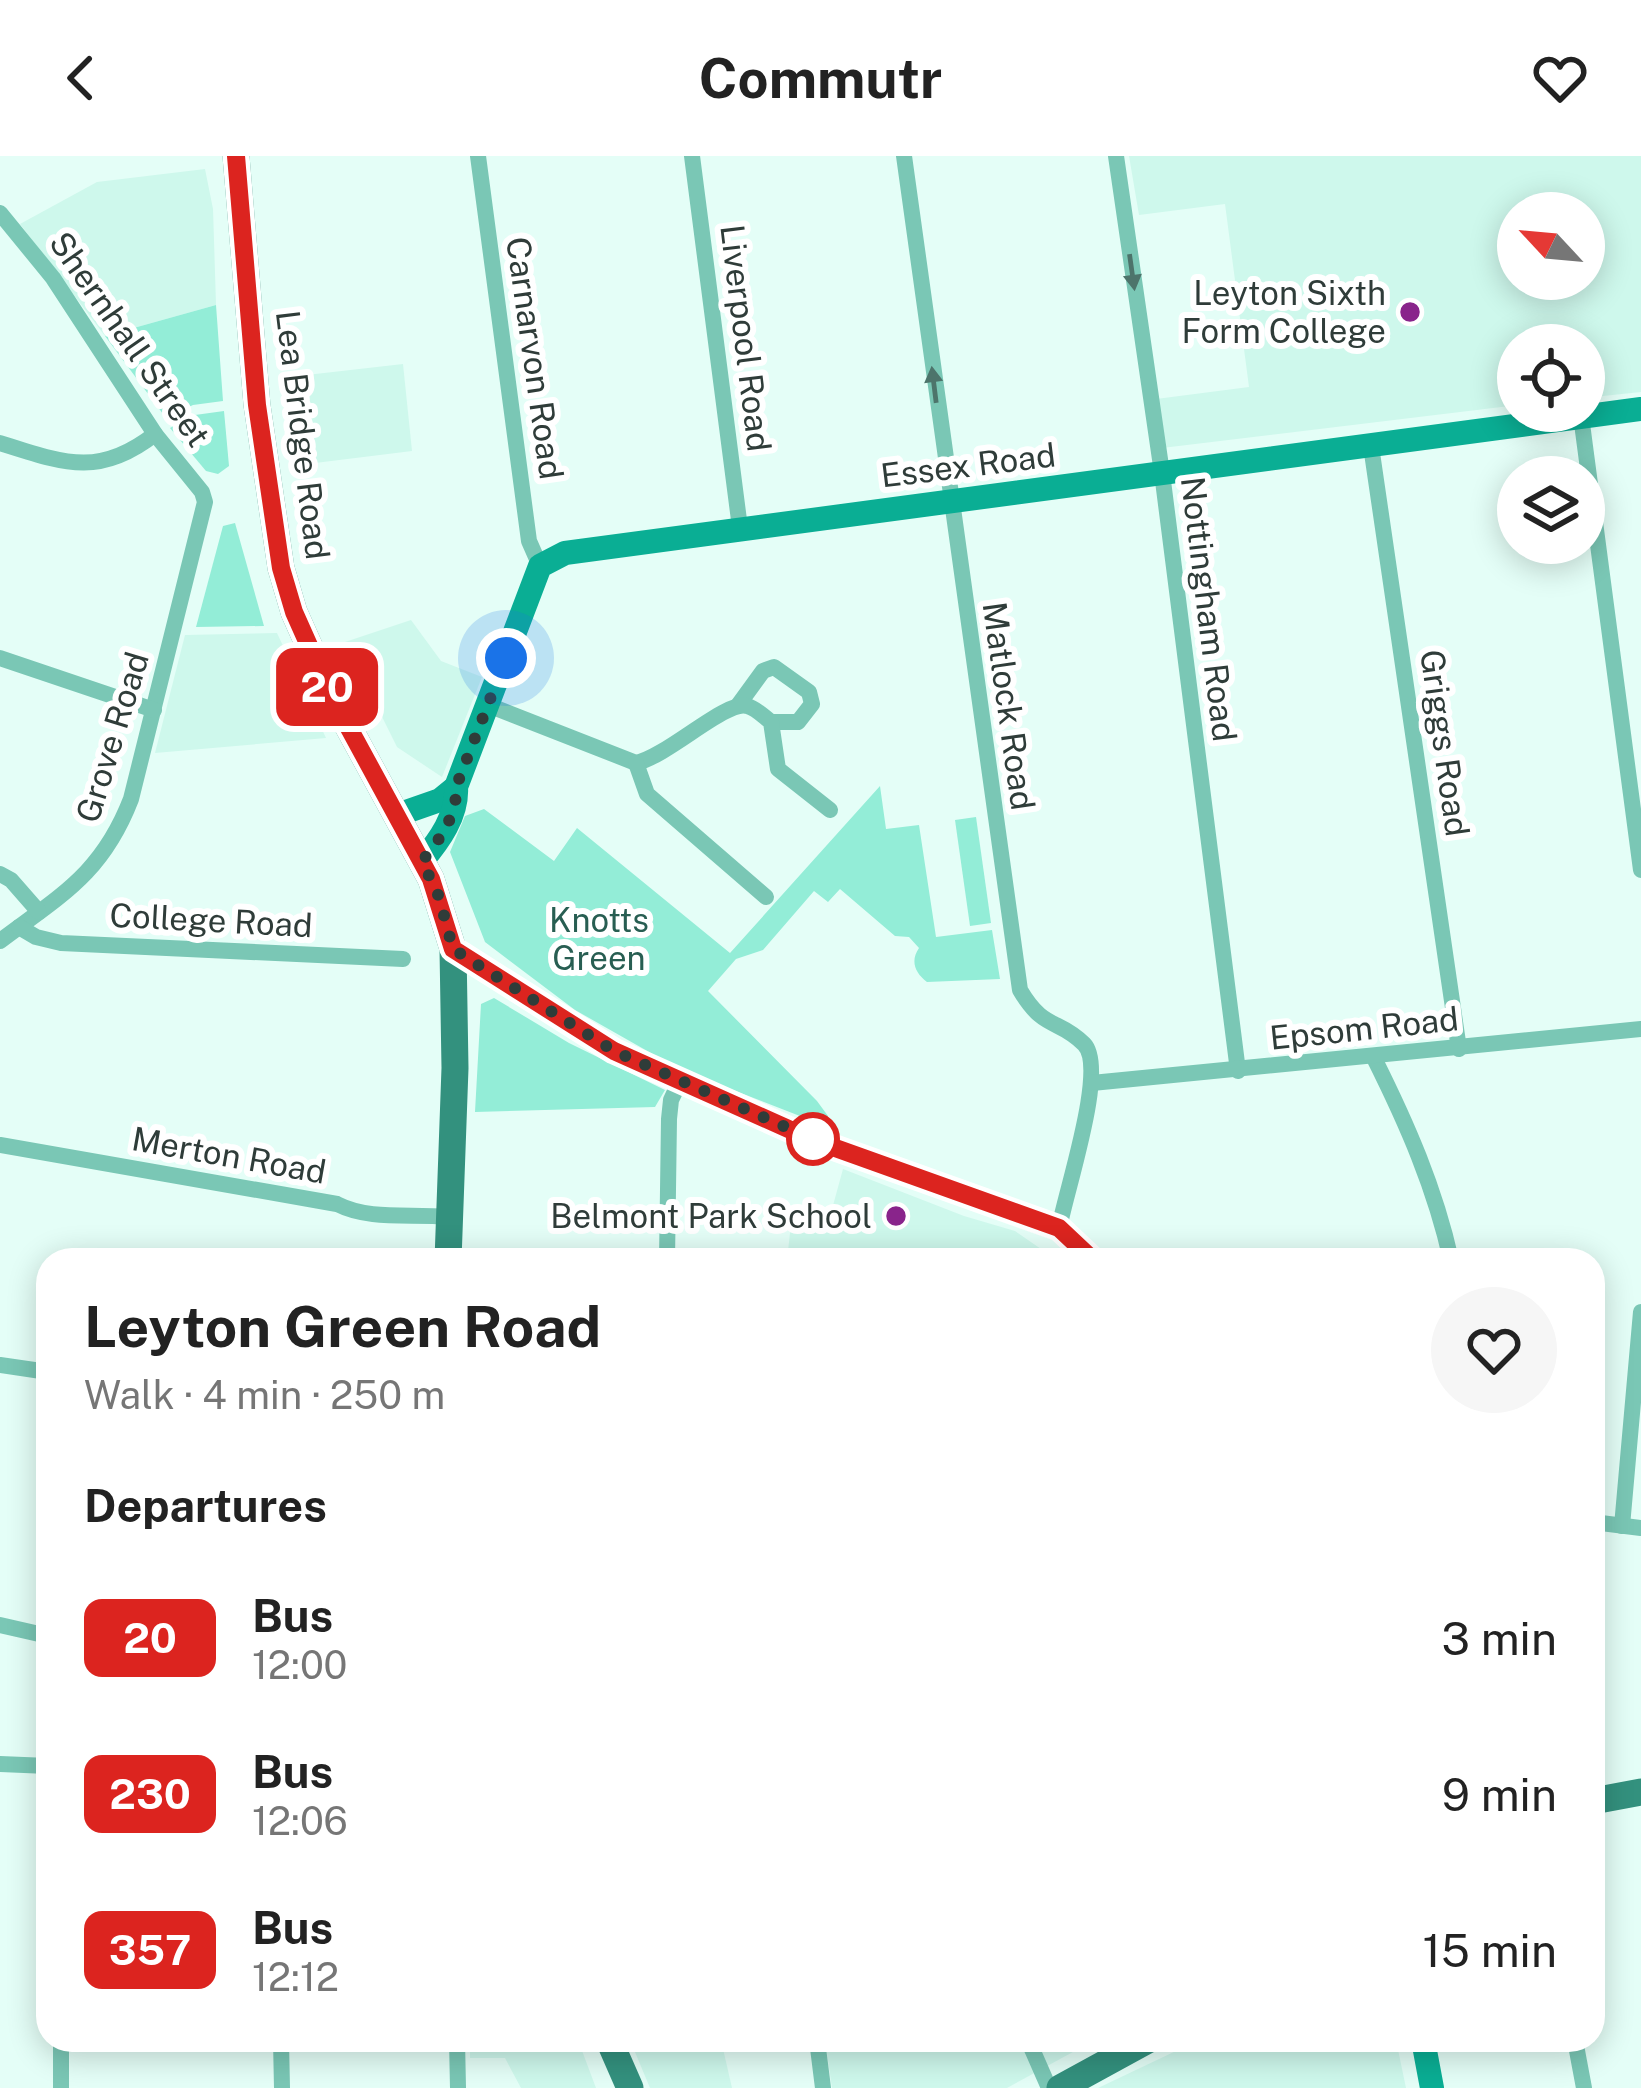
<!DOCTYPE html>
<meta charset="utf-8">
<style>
:root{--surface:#fff;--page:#f6f6f6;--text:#222;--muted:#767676}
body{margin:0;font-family:"Public Sans",sans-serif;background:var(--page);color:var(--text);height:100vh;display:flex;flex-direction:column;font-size:45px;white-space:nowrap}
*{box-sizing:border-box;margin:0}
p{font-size:39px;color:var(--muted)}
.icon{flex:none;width:66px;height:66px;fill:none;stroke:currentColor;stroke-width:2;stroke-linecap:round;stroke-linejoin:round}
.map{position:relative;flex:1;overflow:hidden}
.panel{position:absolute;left:36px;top:1092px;width:1569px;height:804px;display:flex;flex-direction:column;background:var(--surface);border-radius:36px;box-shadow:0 6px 30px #0003}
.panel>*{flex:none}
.badge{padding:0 24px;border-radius:18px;font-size:42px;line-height:78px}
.needle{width:78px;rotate:296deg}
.tools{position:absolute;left:1497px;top:36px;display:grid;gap:24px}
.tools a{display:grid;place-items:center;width:108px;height:108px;border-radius:50%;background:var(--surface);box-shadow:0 6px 30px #0003;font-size:60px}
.you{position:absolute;width:60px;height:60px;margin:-30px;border:9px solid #fff;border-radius:50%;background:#1a73e8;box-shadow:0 0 0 18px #1a73e833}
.map>.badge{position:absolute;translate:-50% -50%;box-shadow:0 0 0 6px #fff}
h2{padding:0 48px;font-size:45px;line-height:108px}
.round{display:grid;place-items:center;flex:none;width:126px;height:126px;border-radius:63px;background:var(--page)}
.head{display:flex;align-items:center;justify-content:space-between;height:204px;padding:0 48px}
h1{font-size:57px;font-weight:700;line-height:90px}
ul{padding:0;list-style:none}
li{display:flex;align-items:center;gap:36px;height:156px;padding:0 48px}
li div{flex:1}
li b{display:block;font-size:45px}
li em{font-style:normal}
li .badge{min-width:132px;font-weight:700;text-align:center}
header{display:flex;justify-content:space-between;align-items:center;height:156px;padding:0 48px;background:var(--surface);font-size:54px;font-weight:700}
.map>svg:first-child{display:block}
.built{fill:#cef8ec;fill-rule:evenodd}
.green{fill:#93edd7}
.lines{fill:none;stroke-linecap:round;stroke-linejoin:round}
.street{stroke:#7ac7b5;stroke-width:16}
.secondary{stroke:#0aae94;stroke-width:24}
.primary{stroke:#33917e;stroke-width:27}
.oneway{fill:#4d746b}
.line-casing{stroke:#fff;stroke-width:27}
.line{stroke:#dc241f;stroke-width:18}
.walk{stroke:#2f3c39;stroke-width:12;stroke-dasharray:0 21.6}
.poi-dot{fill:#89248b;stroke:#fff;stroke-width:4.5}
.stop-dot{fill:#fff;stroke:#dc241f;stroke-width:6}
.labels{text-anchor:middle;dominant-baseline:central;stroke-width:12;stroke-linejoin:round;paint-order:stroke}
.poi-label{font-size:33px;fill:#2f3c39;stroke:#fff;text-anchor:end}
.street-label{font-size:33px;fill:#2f3c39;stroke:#fff}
.park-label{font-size:33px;fill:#285e52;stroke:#fff}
</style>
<header><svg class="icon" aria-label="back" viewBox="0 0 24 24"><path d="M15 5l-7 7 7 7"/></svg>Commutr<svg class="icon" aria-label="heart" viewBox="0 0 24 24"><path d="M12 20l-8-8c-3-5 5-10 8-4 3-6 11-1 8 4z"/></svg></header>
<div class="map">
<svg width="1641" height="1932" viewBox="0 0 1641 1932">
<rect width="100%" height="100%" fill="#e4fef7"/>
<g class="built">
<path d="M 1129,0 L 1641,0 L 1641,236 L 1584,242 L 1584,189 L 1518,189 L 1518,249 L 1162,292 L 1156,243 L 1249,231 L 1225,48 L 1139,59 ZM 1518,57 L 1584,57 L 1584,123 L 1518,123 Z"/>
<path d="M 205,13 L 213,53 L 216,149 L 105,180 L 20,68 L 97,26 Z"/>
<path d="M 403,208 L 412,295 L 299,309 L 289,221 Z"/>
<path d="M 411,464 L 441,505 L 482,521 L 442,621 L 397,591 L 345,486 Z"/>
<path d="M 277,477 L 326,582 L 155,597 L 185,479 Z"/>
<path d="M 843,1013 L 964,1060 L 1015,1075 L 1057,1104 L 787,1104 L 792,1059 L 829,1064 Z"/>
<path d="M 470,1884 L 578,1884 L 596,1932 L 521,1932 L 505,1902 L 470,1902 Z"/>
<path d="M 630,1884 L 721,1884 L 732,1932 L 650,1932 Z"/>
<path d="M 825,1884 L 1095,1884 L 1007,1932 L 832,1932 Z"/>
<path d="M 1199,1884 L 1396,1884 L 1406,1932 L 1098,1932 Z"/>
</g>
<g class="green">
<path d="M 216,149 L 223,245 L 193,249 L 166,262 L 105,180 Z"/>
<path d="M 224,255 L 229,310 L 218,318 L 206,315 L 170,272 L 195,259 Z"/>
<path d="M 235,367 L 264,470 L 196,471 L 223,370 Z"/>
<path d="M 880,630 L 886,673 L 919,669 L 936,781 L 992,774 L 1000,823 L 927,826 C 915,817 910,805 919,792 L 909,781 L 895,780 L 840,733 L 828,746 L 814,735 L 763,794 L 736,803 L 708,835 L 817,945 L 828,960 L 823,969 L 679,913 L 575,854 L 485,786 L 450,696 L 465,660 L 484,653 L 554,705 L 577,672 L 730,797 Z"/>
<path d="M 976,661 L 991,767 L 970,770 L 955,664 Z"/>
<path d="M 494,842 L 569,887 L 665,934 L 655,951 L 475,956 L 481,848 Z"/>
</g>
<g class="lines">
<g class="street">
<path d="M 478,0 L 529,385 L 540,410"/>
<path d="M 692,0 L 740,372"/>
<path d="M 904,0 L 1020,834 C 1044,875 1058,862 1084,888 C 1108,912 1065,1037 1059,1073"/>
<path d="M 1116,0 L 1162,317 L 1238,915"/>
<path d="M 0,57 L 53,122 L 155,278 L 202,336 L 205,346 L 131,643 C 102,718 61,739 0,785"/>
<path d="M 1581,260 L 1641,714"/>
<path d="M 0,287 C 63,307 99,322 155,278"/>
<path d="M 1371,290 L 1459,893"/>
<path d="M 0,502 L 154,554"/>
<path d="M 739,548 L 763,515 L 774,511 L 809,536 L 812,548 L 798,566 L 771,566"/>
<path d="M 488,549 L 636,607 C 668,600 726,544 747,550 C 756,552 764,561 771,566 L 778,613 L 830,654"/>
<path d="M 636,607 L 647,638 L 766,741"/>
<path d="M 0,718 L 11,724 L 39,756"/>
<path d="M 19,771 L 36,781 L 61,787 L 403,803"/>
<path d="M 1374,902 C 1407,968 1435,1032 1451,1104"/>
<path d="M 1092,927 L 1641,873"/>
<path d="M 0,989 L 337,1048 C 370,1065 412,1057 448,1061"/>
<path d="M 667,1104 L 669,963 L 671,944 L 680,925"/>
<path d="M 0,1209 L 48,1216"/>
<path d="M 1593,1366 L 1641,1372"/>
<path d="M 1622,1370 L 1641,1156"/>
<path d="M 0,1469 L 48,1480"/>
<path d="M 0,1608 L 48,1610"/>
<path d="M 281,1884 L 282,1932"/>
<path d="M 457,1884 L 458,1932"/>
<path d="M 817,1884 L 823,1932"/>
<path d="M 1028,1884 L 1049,1932"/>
<path d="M 1575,1884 L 1584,1932"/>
<path d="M 61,1932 L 61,1884"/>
</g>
<g class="secondary">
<path d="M 397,659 L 440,644 L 456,631"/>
<path d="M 422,705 C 439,685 458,659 456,631 L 540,410 L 565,397 L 1641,253"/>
<path d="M 453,793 L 614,895 L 822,987 L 1059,1073 L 1093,1104"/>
<path d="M 1423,1884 L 1432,1932"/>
</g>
<g class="primary">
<path d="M 236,0 L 257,249 L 281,412 L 294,456 L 331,539 L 431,723 L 453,793 L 455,912 L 448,1104"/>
<path d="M 1593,1645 L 1641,1636"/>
<path d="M 609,1884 L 630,1932"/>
<path d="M 1060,1932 L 1148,1884"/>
</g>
</g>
<defs><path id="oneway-solid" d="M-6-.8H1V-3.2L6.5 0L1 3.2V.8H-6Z" transform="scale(3)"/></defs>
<g class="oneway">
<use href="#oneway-solid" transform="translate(1132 116) rotate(82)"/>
<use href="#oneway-solid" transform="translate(934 229) rotate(-97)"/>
</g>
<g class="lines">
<defs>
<path id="line" d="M 236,0 L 257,249 L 281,412 L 294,456 L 331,539 L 431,723 L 453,793 L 614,895 L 813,984 L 1059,1072 L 1093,1104"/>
</defs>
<use href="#line" class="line-casing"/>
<use href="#line" class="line"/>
<path class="walk" d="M 506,502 L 456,631 C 458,658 439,685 422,705 L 439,741 L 453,793 L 614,895 L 813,983"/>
</g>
<g class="poi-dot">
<circle cx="1410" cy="156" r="12"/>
<circle cx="896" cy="1060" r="12"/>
</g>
<circle class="stop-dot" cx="813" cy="983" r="24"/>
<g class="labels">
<g class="poi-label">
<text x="1386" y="137">Leyton Sixth<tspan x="1386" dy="38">Form College</tspan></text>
<text x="872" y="1060">Belmont Park School</text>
</g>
<g class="street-label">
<text transform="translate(746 182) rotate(83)">Liverpool Road</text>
<text transform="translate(130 183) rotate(55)">Shernhall Street</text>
<text transform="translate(535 202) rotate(82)">Carnarvon Road</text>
<text transform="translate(303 279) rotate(83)">Lea Bridge Road</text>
<text transform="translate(968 309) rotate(-7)">Essex Road</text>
<text transform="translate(1209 453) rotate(83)">Nottingham Road</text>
<text transform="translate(1009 550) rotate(82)">Matlock Road</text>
<text transform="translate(112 581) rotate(-73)">Grove Road</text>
<text transform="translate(1445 587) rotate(82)">Griggs Road</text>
<text transform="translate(211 764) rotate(3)">College Road</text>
<text transform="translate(1364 872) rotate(-6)">Epsom Road</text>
<text transform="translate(229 999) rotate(10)">Merton Road</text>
</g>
<g class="park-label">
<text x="599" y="764">Knotts<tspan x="599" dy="38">Green</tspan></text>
</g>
</g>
</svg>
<div class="tools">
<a><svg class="needle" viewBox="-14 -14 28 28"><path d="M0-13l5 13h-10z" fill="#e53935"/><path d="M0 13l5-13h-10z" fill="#767676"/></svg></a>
<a><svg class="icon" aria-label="locate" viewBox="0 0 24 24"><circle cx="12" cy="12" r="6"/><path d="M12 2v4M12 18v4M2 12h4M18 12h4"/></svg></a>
<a><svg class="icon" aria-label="layers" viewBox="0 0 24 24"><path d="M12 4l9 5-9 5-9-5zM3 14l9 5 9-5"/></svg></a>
</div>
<div class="you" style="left:506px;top:502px"></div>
<b class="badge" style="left:327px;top:531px;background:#dc241f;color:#fff">20</b>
<section class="panel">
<div class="head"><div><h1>Leyton Green Road</h1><p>Walk · 4 min · 250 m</p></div><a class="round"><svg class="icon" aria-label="heart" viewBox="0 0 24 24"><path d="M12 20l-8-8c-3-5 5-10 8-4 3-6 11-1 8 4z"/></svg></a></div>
<h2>Departures</h2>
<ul>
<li><span class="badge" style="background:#dc241f;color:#fff">20</span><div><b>Bus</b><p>12:00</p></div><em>3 min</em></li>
<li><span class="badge" style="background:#dc241f;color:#fff">230</span><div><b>Bus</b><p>12:06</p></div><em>9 min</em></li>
<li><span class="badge" style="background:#dc241f;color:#fff">357</span><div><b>Bus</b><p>12:12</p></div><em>15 min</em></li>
</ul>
</section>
</div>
